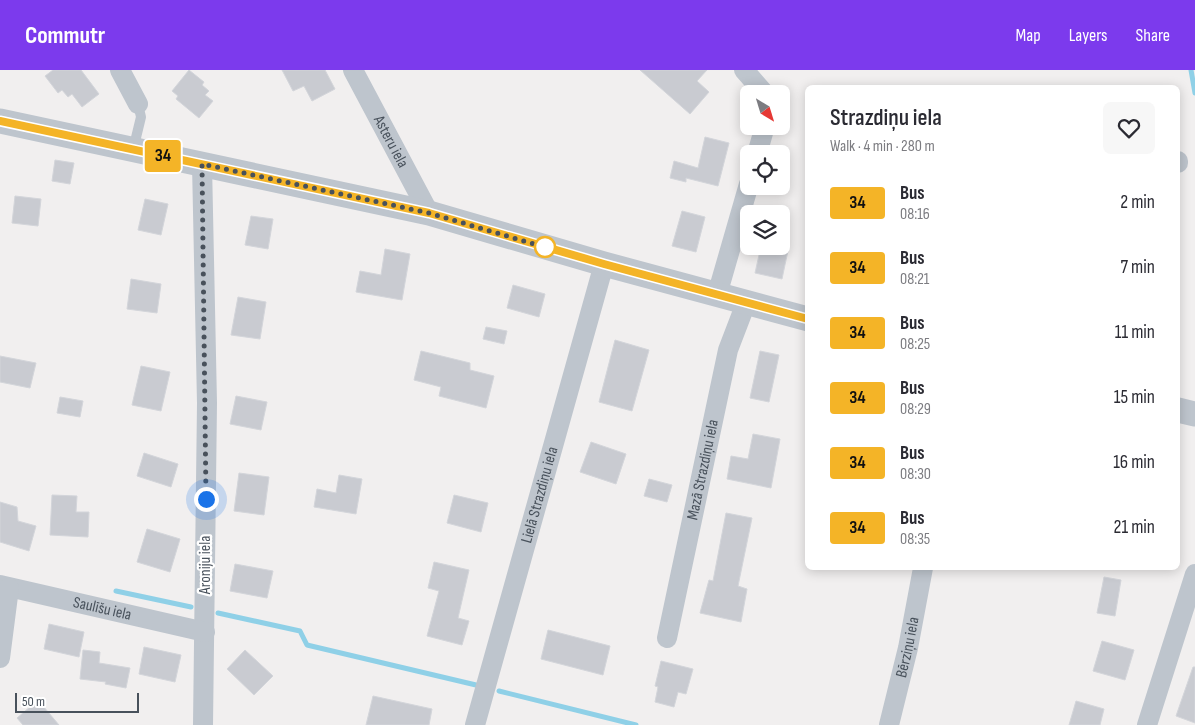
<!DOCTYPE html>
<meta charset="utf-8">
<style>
:root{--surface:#fff;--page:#f7f7f7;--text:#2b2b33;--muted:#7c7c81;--accent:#7c3aed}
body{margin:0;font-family:"Sofia Sans Condensed",sans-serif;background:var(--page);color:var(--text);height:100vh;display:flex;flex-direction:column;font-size:19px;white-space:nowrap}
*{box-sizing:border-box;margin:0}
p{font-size:16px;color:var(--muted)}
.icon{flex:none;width:28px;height:28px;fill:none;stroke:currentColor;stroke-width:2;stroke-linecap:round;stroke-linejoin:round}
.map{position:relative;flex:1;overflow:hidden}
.side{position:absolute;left:805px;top:15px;width:375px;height:485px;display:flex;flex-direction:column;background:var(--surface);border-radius:8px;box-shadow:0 2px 12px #0003}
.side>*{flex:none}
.badge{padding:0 10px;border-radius:4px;font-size:18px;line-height:32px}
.needle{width:32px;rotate:142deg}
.tools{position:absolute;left:740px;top:15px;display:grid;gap:10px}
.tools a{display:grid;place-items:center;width:50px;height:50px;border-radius:8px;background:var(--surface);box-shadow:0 2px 12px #0003;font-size:25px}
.scale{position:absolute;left:15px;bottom:12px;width:124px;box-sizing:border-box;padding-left:5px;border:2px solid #48515b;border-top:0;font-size:14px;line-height:18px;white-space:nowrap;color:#48515b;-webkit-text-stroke:4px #fff;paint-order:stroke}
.you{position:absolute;width:25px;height:25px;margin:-12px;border:4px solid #fff;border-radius:50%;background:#1a73e8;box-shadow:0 0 0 8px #1a73e833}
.map>.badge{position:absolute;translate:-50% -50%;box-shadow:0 0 0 2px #fff}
.round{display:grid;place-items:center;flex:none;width:52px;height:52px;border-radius:8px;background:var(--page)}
.head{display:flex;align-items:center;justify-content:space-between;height:85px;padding:0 25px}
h1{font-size:24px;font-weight:600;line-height:38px}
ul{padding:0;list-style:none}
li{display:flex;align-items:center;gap:15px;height:65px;padding:0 25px}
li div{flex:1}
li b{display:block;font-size:19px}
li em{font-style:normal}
li .badge{min-width:55px;font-weight:700;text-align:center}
header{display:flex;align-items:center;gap:30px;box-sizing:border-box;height:70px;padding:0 25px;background:var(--accent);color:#fff}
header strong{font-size:24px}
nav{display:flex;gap:28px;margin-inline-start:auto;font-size:18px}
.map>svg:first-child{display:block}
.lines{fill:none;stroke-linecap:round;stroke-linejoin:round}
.stream{stroke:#8fd0e7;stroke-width:5}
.building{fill:#c9cbd1;stroke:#d3d5da}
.service{stroke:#bec5cd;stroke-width:10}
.minor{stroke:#bec5cd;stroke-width:20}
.tertiary{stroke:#bec5cd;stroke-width:25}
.line-casing{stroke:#fff;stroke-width:11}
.line{stroke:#f4b427;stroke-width:8}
.walk{stroke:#48515b;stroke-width:5;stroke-dasharray:0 9}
.stop-dot{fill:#fff;stroke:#f4b427;stroke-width:2.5}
.labels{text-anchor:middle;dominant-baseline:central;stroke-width:4.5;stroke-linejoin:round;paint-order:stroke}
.street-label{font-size:16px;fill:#48515b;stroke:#fff}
</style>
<header>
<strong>Commutr</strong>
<nav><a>Map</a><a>Layers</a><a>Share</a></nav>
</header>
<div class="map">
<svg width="1195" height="655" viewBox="0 0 1195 655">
<rect width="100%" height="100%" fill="#f1efef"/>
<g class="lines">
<g class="stream">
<path d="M 1191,0 L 1195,23"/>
<path d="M 116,521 L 191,537"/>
<path d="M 218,543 L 300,561 L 307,575 L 476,615"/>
<path d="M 499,621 L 636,655"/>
</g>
</g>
<g class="building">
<path d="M 53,0 L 81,0 L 99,24 L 82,37 L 72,24 L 68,27 L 62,20 L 58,23 L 45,6 Z"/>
<path d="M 189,0 L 204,12 L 202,15 L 209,21 L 205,25 L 213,31 L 199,48 L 176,29 L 178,26 L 172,21 Z"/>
<path d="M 282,0 L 325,0 L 335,19 L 312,31 L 304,16 L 293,21 Z"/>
<path d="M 640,0 L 707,0 L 697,11 L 709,22 L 690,44 Z"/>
<path d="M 705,67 L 729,73 L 718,116 L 686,108 L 686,112 L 670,108 L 674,91 L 698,98 Z"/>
<path d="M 55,90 L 74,93 L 70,114 L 52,111 Z"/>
<path d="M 15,126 L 41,129 L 38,156 L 12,153 Z"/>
<path d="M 145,129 L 168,134 L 161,165 L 138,160 Z"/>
<path d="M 682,141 L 705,147 L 696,182 L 672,176 Z"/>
<path d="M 251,146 L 273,149 L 268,179 L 245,175 Z"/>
<path d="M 761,176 L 789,176 L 782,209 L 755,203 Z"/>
<path d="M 385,179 L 410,184 L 402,230 L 356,222 L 360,201 L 381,205 Z"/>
<path d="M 131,209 L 161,214 L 157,243 L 127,239 Z"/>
<path d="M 513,215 L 545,224 L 539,247 L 507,238 Z"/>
<path d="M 238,227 L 266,232 L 260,269 L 231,265 Z"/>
<path d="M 486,257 L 507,261 L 504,274 L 483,269 Z"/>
<path d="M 615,270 L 649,280 L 632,341 L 599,332 Z"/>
<path d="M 421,281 L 470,293 L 470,300 L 494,306 L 486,338 L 439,326 L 441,317 L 414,310 Z"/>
<path d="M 760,281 L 779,285 L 769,332 L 750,328 Z"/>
<path d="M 0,286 L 36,293 L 30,318 L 0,312 Z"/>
<path d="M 141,296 L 170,302 L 161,341 L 132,335 Z"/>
<path d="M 236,326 L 267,332 L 261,360 L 230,354 Z"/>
<path d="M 60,327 L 83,331 L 80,347 L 57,343 Z"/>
<path d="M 753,364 L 780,369 L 771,418 L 727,409 L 731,386 L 748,389 Z"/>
<path d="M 591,372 L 626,384 L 616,414 L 580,402 Z"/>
<path d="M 144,383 L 178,394 L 171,417 L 137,406 Z"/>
<path d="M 239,403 L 269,407 L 264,445 L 234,441 Z"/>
<path d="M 339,405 L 362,409 L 356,444 L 314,437 L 317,419 L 336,423 Z"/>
<path d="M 649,409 L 672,415 L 667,432 L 644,426 Z"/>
<path d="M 52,425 L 77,426 L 76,442 L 89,442 L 88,467 L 50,465 Z"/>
<path d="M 454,425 L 488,433 L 481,462 L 447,453 Z"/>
<path d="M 0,432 L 17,437 L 18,451 L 36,456 L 29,481 L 0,472 Z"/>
<path d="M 726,443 L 752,448 L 738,516 L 747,519 L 741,552 L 700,543 L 709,510 L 713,511 Z"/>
<path d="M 147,459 L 180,469 L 170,502 L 137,492 Z"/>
<path d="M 434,492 L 469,500 L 458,548 L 469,551 L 462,575 L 427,566 L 439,521 L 428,518 Z"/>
<path d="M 235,494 L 273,501 L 267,528 L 230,521 Z"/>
<path d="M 1104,507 L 1121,510 L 1115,546 L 1097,543 Z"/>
<path d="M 49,554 L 84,562 L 79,587 L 44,579 Z"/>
<path d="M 548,560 L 610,576 L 603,605 L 541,589 Z"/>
<path d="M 1102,571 L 1134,580 L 1125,610 L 1093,601 Z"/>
<path d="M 144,577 L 181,585 L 175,612 L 139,604 Z"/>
<path d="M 83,580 L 100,582 L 99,593 L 130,598 L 126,618 L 105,614 L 106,612 L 80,609 Z"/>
<path d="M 245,580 L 273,606 L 254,625 L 227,599 Z"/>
<path d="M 661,591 L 693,599 L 686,624 L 678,622 L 674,637 L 655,632 L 658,617 L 655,616 Z"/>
<path d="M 1193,597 L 1195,597 L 1195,653 L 1176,646 Z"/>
<path d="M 373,626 L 432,639 L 429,655 L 366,655 Z"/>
<path d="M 38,630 L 59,655 L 23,655 L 17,648 Z"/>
<path d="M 1076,631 L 1104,639 L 1100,655 L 1069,655 Z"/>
</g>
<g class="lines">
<path class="service" d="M 133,80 L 141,47 L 138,34"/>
<g class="minor">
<path d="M 120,0 L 138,34"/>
<path id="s1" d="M 353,0 L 429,143"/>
<path d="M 744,0 L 765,24"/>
<path d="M 757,84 L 765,56"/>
<path d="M 1178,93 L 1178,91"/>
<path d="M 202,94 L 207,333 L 203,655"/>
<path d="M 717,225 L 749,114"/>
<path id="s2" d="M 0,515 L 205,562"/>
<path id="s3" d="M 667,568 L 728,280 L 746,233"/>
<path d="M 0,588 L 9,518"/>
<path id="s4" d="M 475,655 L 604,194"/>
<path id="s5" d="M 889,655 L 908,578 L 923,498"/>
<path d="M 1147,655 L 1195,504"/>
</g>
<g class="tertiary">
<path d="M 0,51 L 429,143 L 604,194 L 808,249"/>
<path d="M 1178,340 L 1195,344"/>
</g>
</g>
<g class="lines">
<defs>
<path id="line" d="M 0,51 L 429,143 L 604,194 L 808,249"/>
</defs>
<use href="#line" class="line-casing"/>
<use href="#line" class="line"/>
<path class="walk" d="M 206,429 L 202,94 L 429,143 L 551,179 L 545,177"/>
</g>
<circle class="stop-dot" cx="545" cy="177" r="10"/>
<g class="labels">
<g class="street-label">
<text stroke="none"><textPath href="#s1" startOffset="81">Asteru iela</textPath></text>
<text stroke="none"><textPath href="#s3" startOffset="172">Mazā Strazdiņu iela</textPath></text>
<text stroke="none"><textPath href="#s4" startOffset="239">Lielā Strazdiņu iela</textPath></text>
<text transform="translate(205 495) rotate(-90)">Aroniju iela</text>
<text stroke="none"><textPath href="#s2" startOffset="105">Saulīšu iela</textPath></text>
<text stroke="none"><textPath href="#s5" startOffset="80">Bērziņu iela</textPath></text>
</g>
</g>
</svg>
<div class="tools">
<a><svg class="needle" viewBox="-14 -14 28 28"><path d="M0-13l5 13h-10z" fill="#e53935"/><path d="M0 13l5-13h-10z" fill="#7c7c81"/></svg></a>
<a><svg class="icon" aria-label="locate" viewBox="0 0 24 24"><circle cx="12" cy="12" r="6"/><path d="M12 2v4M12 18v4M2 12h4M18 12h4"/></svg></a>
<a><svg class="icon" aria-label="layers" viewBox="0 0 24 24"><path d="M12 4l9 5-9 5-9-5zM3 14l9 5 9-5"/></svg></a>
</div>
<div class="scale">50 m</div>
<div class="you" style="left:206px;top:429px"></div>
<b class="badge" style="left:163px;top:86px;background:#f4b427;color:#111">34</b>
<section class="side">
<div class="head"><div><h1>Strazdiņu iela</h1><p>Walk · 4 min · 280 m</p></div><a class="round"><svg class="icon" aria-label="heart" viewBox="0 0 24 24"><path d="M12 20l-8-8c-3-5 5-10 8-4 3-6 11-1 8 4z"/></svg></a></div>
<ul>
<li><span class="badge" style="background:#f4b427;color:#111">34</span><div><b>Bus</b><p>08:16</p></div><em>2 min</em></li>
<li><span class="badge" style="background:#f4b427;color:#111">34</span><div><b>Bus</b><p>08:21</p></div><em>7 min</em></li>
<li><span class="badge" style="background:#f4b427;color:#111">34</span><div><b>Bus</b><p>08:25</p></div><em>11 min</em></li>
<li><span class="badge" style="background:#f4b427;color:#111">34</span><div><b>Bus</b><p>08:29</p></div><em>15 min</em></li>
<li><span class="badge" style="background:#f4b427;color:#111">34</span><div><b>Bus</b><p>08:30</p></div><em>16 min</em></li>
<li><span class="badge" style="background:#f4b427;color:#111">34</span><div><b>Bus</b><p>08:35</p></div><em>21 min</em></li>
</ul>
</section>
</div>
